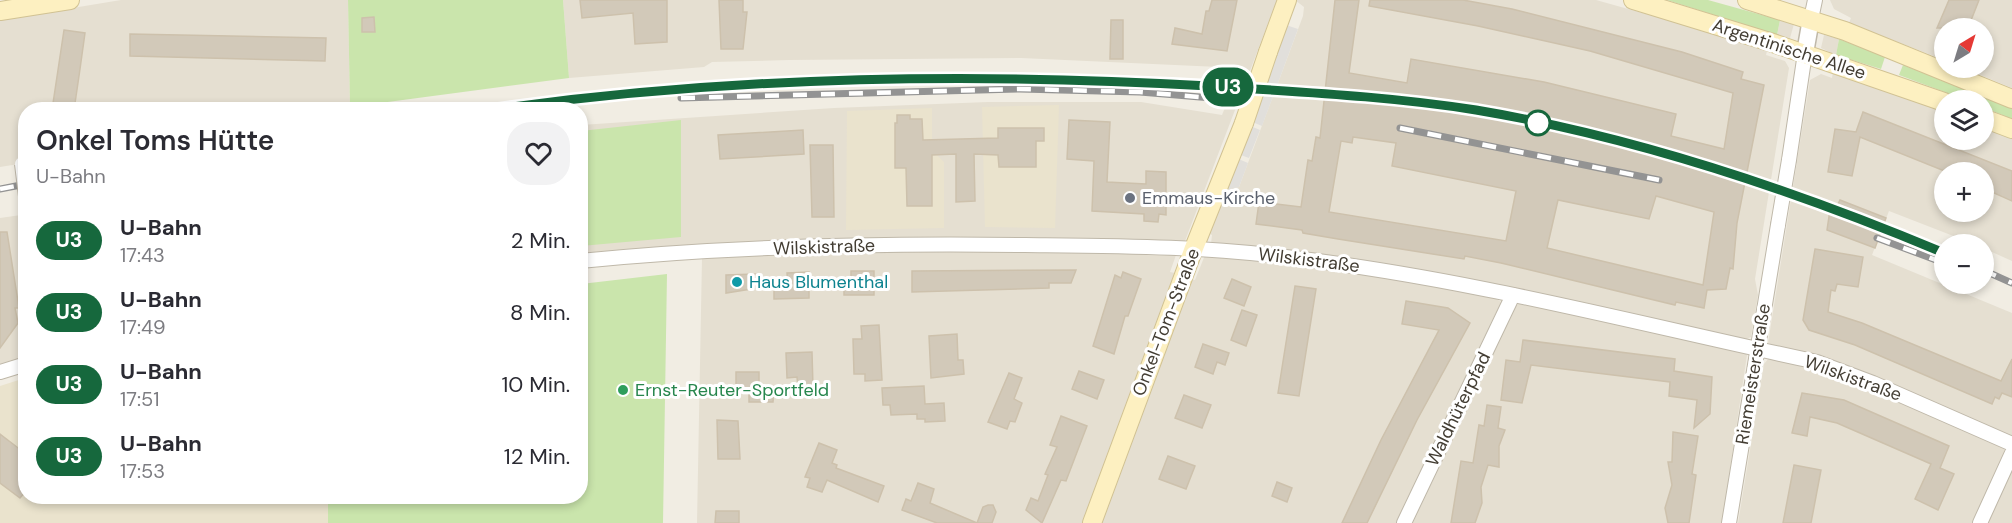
<!DOCTYPE html>
<html lang="de">
<meta charset="utf-8">
<style>
:root{--surface:#fff;--page:#f2f2f3;--text:#2b2b33;--muted:#7c7c81}
body{margin:0;font-family:"DM Sans",sans-serif;background:var(--page);color:var(--text);height:100vh;display:flex;flex-direction:column;font-size:22px;white-space:nowrap}
*{box-sizing:border-box;margin:0}
p{font-size:20px;color:var(--muted)}
.icon{flex:none;width:33px;height:33px;fill:none;stroke:currentColor;stroke-width:2;stroke-linecap:round;stroke-linejoin:round}
.map{position:relative;flex:1;overflow:hidden}
.details{position:absolute;left:18px;top:102px;width:570px;height:402px;display:flex;flex-direction:column;background:var(--surface);border-radius:24px;box-shadow:0 3px 9px #0003}
.details>*{flex:none}
.badge{padding:0 12px;border-radius:20px;font-size:21px;line-height:39px}
.needle{width:39px;rotate:38deg}
.buttons{position:absolute;left:1934px;top:18px;display:grid;gap:12px}
.buttons a{display:grid;place-items:center;width:60px;height:60px;border-radius:50%;background:var(--surface);box-shadow:0 3px 9px #0003;font-size:30px}
.map>.badge{position:absolute;translate:-50% -50%;box-shadow:0 0 0 3px #fff}
.round{display:grid;place-items:center;flex:none;width:63px;height:63px;border-radius:24px;background:var(--page)}
.headline{display:flex;align-items:center;justify-content:space-between;height:102px;padding:0 18px}
h1{font-size:28px;font-weight:600;line-height:45px}
ul{padding:0;list-style:none}
li{display:flex;align-items:center;gap:18px;height:72px;padding:0 18px}
li div{flex:1}
li b{display:block;font-size:22px}
li em{font-style:normal}
li .badge{min-width:66px;font-weight:700;text-align:center}
.map>svg:first-child{display:block}
.residential{fill:#e5dfd1;fill-rule:evenodd}
.education{fill:#eae3cd}
.green{fill:#cae5ac}
.parking{fill:#e1dfdb}
.building{fill:#d2c9b9;stroke:#cdc1ac;stroke-width:1.5;fill-rule:evenodd}
.lines{fill:none;stroke-linecap:round;stroke-linejoin:round}
.minor-casing{stroke:#bfb8a9;stroke-width:16}
.tertiary-casing{stroke:#bfb8a9;stroke-width:19}
.secondary-casing{stroke:#d1c293;stroke-width:20}
.minor{stroke:#fff;stroke-width:14}
.tertiary{stroke:#fff;stroke-width:16}
.secondary{stroke:#fdf0c1;stroke-width:18}
.rail-casing{stroke:#939393;stroke-width:7}
.rail{stroke:#fff;stroke-width:4.5;stroke-dasharray:14;stroke-linecap:butt}
.minor-bridge-casing{stroke:#bfb8a9;stroke-width:16;stroke-linecap:butt}
.secondary-bridge-casing{stroke:#d1c293;stroke-width:20;stroke-linecap:butt}
.minor-bridge{stroke:#fff;stroke-width:14}
.secondary-bridge{stroke:#fdf0c1;stroke-width:18}
.line-casing{stroke:#fff;stroke-width:14}
.line{stroke:#16683d;stroke-width:9}
.stop-dot{fill:#fff;stroke:#16683d;stroke-width:3}
.worship-dot{fill:#6b7280;stroke:#fff;stroke-width:2}
.culture-dot{fill:#0f9aa8;stroke:#fff;stroke-width:2}
.leisure-dot{fill:#2e9e5b;stroke:#fff;stroke-width:2}
.labels{text-anchor:middle;dominant-baseline:central;stroke-width:6;stroke-linejoin:round;paint-order:stroke}
.street-label{font-size:18px;fill:#433d33;stroke:#fff}
.worship-label{font-size:18px;fill:#5b616d;stroke:#fff;text-anchor:start}
.culture-label{font-size:18px;fill:#0d838f;stroke:#fff;text-anchor:start}
.leisure-label{font-size:18px;fill:#27864d;stroke:#fff;text-anchor:start}
</style>
<div class="map">
<svg width="2012" height="523" viewBox="0 0 2012 523">
<rect width="100%" height="100%" fill="#f1ede3"/>
<g class="residential">
<path d="M 121,0 L 348,0 L 350,107 L 333,110 L 26,110 L 25,163 L 0,167 L 0,20 Z"/>
<path d="M 563,0 L 1277,0 L 1185,241 L 904,239 L 704,245 L 581,255 L 581,125 L 834,108 L 988,102 L 1141,102 L 1222,115 L 1241,68 L 1021,58 L 789,60 L 712,62 L 704,67 L 569,78 Z"/>
<path d="M 1295,0 L 1596,0 L 1714,33 L 1767,51 L 1766,55 L 1785,61 L 1789,68 L 1755,279 L 1758,295 L 1751,337 L 1744,340 L 1211,244 L 1212,235 L 1208,233 L 1226,190 L 1239,187 L 1303,16 L 1304,7 Z"/>
<path d="M 1830,0 L 2012,0 L 2012,88 L 1963,68 L 1983,68 L 1983,28 L 1944,28 L 1944,60 L 1849,23 L 1851,18 L 1834,9 Z"/>
<path d="M 1780,20 L 1794,24 L 1790,38 L 1777,35 Z"/>
<path d="M 1824,35 L 1839,39 L 1836,55 L 1821,48 Z"/>
<path d="M 1833,72 L 1944,112 L 1944,140 L 1983,140 L 1983,127 L 2012,139 L 2012,261 L 1983,248 L 1983,244 L 1974,244 L 1889,211 L 1872,255 L 2012,313 L 2012,438 L 1768,343 L 1810,80 L 1821,74 L 1832,78 ZM 1944,172 L 1983,172 L 1983,212 L 1944,212 Z"/>
<path d="M 21,215 L 26,241 L 25,357 L 0,365 L 0,218 Z"/>
<path d="M 903,251 L 1069,251 L 1176,255 L 1170,272 L 1175,273 L 1083,523 L 697,523 L 702,258 Z"/>
<path d="M 1205,255 L 1335,270 L 1436,286 L 1495,298 L 1501,302 L 1396,523 L 1099,523 L 1190,279 L 1195,280 Z"/>
<path d="M 1520,303 L 1743,352 L 1747,355 L 1722,523 L 1409,523 L 1514,307 Z"/>
<path d="M 1769,358 L 1810,367 L 1864,386 L 2004,447 L 2005,455 L 1974,523 L 1738,523 L 1764,364 Z"/>
<path d="M 2012,465 L 2012,523 L 1986,523 Z"/>
</g>
<g class="education">
<path d="M 1059,105 L 1055,228 L 985,227 L 982,107 Z"/>
<path d="M 932,108 L 932,150 L 944,162 L 944,228 L 846,230 L 847,111 Z"/>
<path d="M 25,378 L 26,496 L 328,497 L 328,523 L 0,523 L 0,386 Z"/>
</g>
<g class="green">
<path d="M 348,0 L 563,0 L 569,78 L 350,107 Z"/>
<path d="M 1667,0 L 1708,0 L 1780,20 L 1777,35 Z"/>
<path d="M 1839,39 L 1885,57 L 1881,69 L 1836,55 Z"/>
<path d="M 1903,65 L 2012,108 L 2012,119 L 1983,107 L 1983,100 L 1966,100 L 1899,75 Z"/>
<path d="M 681,120 L 681,237 L 581,246 L 581,131 Z"/>
<path d="M 667,274 L 663,523 L 328,523 L 328,497 L 580,496 L 581,284 Z"/>
</g>
<g class="parking">
<path d="M 1286,25 L 1298,29 L 1262,126 L 1250,121 Z"/>
<path d="M 1248,125 L 1260,130 L 1249,158 L 1238,154 Z"/>
<path d="M 1236,158 L 1248,163 L 1239,187 L 1226,190 Z"/>
</g>
<g class="building">
<path d="M 580,0 L 667,0 L 667,42 L 635,44 L 633,13 L 582,18 Z"/>
<path d="M 719,0 L 743,0 L 743,12 L 747,12 L 743,49 L 721,49 Z"/>
<path d="M 1212,0 L 1237,0 L 1227,51 L 1172,44 L 1175,28 L 1202,34 L 1206,11 L 1209,11 Z"/>
<path d="M 1335,0 L 1359,0 L 1349,73 L 1407,83 L 1411,59 L 1544,82 L 1676,114 L 1671,136 L 1724,149 L 1733,93 L 1590,51 L 1478,26 L 1369,6 L 1370,0 L 1463,0 L 1512,9 L 1682,52 L 1743,72 L 1741,79 L 1764,85 L 1737,223 L 1733,269 L 1730,268 L 1726,289 L 1707,290 L 1704,308 L 1676,302 L 1675,305 L 1501,263 L 1465,256 L 1464,259 L 1338,239 L 1303,233 L 1302,230 L 1256,224 L 1259,202 L 1301,207 L 1308,160 L 1312,161 L 1316,137 L 1320,138 ZM 1353,137 L 1396,143 L 1392,166 L 1516,191 L 1506,241 L 1329,212 L 1341,141 L 1352,143 ZM 1656,196 L 1714,212 L 1703,285 L 1547,248 L 1558,200 L 1649,219 Z"/>
<path d="M 1949,0 L 1979,0 L 1968,28 L 1937,28 Z"/>
<path d="M 374,17 L 375,32 L 362,32 L 362,18 Z"/>
<path d="M 1111,20 L 1123,20 L 1123,59 L 1110,59 Z"/>
<path d="M 64,30 L 85,33 L 80,69 L 74,110 L 52,110 Z"/>
<path d="M 130,34 L 326,38 L 325,61 L 130,56 Z"/>
<path d="M 1863,112 L 2012,171 L 2012,201 L 1983,188 L 1983,172 L 1947,172 L 1860,137 L 1852,176 L 1828,172 L 1835,129 L 1856,132 Z"/>
<path d="M 897,115 L 910,115 L 910,119 L 922,119 L 923,140 L 998,138 L 998,128 L 1044,128 L 1044,141 L 1036,141 L 1036,167 L 999,167 L 998,155 L 974,154 L 975,201 L 956,202 L 956,154 L 932,155 L 932,206 L 907,206 L 906,168 L 895,168 L 895,123 L 897,123 Z"/>
<path d="M 1069,120 L 1110,122 L 1107,182 L 1146,184 L 1146,171 L 1166,172 L 1166,215 L 1159,214 L 1158,222 L 1144,221 L 1144,214 L 1092,211 L 1094,161 L 1067,159 Z"/>
<path d="M 803,130 L 804,154 L 720,159 L 718,135 Z"/>
<path d="M 810,145 L 833,145 L 834,217 L 812,217 Z"/>
<path d="M 1840,200 L 1886,218 L 1875,248 L 1827,230 L 1831,203 L 1838,204 Z"/>
<path d="M 0,232 L 7,232 L 19,308 L 15,308 L 18,323 L 0,348 Z"/>
<path d="M 1815,249 L 1863,257 L 1858,287 L 1837,284 L 1835,291 L 1831,290 L 1828,312 L 1862,323 L 2001,381 L 2012,359 L 2012,397 L 2002,393 L 1999,399 L 1995,397 L 1992,404 L 1855,345 L 1809,330 L 1803,320 Z"/>
<path d="M 1076,270 L 1071,283 L 1049,283 L 1049,288 L 912,292 L 912,271 Z"/>
<path d="M 851,271 L 874,271 L 874,295 L 844,295 L 844,282 L 851,282 Z"/>
<path d="M 809,272 L 809,298 L 774,299 L 774,286 L 788,286 L 787,273 Z"/>
<path d="M 1123,272 L 1141,279 L 1128,316 L 1125,316 L 1114,354 L 1093,346 L 1115,275 L 1121,278 Z"/>
<path d="M 756,274 L 757,288 L 726,293 L 726,275 Z"/>
<path d="M 1232,279 L 1251,287 L 1244,306 L 1224,298 Z"/>
<path d="M 1295,286 L 1316,289 L 1299,396 L 1278,393 Z"/>
<path d="M 1406,301 L 1448,308 L 1470,323 L 1417,420 L 1367,523 L 1342,523 L 1381,440 L 1439,330 L 1402,324 Z"/>
<path d="M 1242,310 L 1257,315 L 1246,346 L 1231,340 Z"/>
<path d="M 879,325 L 882,380 L 865,381 L 865,374 L 854,374 L 853,339 L 862,339 L 861,326 Z"/>
<path d="M 957,334 L 958,360 L 963,360 L 964,374 L 931,378 L 929,336 Z"/>
<path d="M 1523,340 L 1675,359 L 1674,371 L 1712,377 L 1710,414 L 1694,428 L 1697,400 L 1669,396 L 1670,382 L 1531,365 L 1522,403 L 1501,400 L 1506,360 L 1520,362 Z"/>
<path d="M 1203,344 L 1229,353 L 1225,365 L 1217,362 L 1213,374 L 1195,367 Z"/>
<path d="M 812,352 L 813,387 L 798,388 L 797,377 L 787,378 L 786,353 Z"/>
<path d="M 1079,371 L 1104,380 L 1097,399 L 1072,389 Z"/>
<path d="M 736,372 L 759,372 L 759,389 L 774,389 L 773,402 L 749,402 L 749,390 L 736,390 Z"/>
<path d="M 1009,373 L 1022,378 L 1014,399 L 1022,403 L 1015,422 L 1010,421 L 1007,429 L 988,422 Z"/>
<path d="M 924,386 L 925,404 L 944,403 L 945,421 L 925,422 L 925,419 L 917,419 L 917,414 L 891,415 L 890,405 L 883,405 L 882,388 Z"/>
<path d="M 1802,393 L 1844,400 L 1949,446 L 1940,468 L 1954,474 L 1938,510 L 1915,499 L 1931,464 L 1837,423 L 1810,417 L 1807,436 L 1792,433 Z"/>
<path d="M 1184,395 L 1211,405 L 1202,428 L 1175,418 Z"/>
<path d="M 1487,405 L 1501,407 L 1498,428 L 1505,430 L 1499,446 L 1499,467 L 1488,465 L 1481,487 L 1482,503 L 1475,523 L 1451,523 L 1461,461 L 1473,463 L 1479,425 L 1484,426 Z"/>
<path d="M 1061,416 L 1087,426 L 1066,481 L 1061,480 L 1042,523 L 1026,510 L 1031,498 L 1038,501 L 1048,475 L 1045,474 L 1057,447 L 1050,445 Z"/>
<path d="M 717,420 L 738,421 L 740,459 L 718,459 Z"/>
<path d="M 1673,432 L 1698,436 L 1692,474 L 1696,475 L 1689,523 L 1668,523 L 1665,508 L 1672,485 L 1668,462 L 1672,462 Z"/>
<path d="M 0,434 L 26,454 L 26,491 L 20,498 L 0,483 Z"/>
<path d="M 819,443 L 837,450 L 832,463 L 837,465 L 836,468 L 884,486 L 878,502 L 827,480 L 822,492 L 807,487 L 810,478 L 805,477 Z"/>
<path d="M 1168,456 L 1195,466 L 1186,489 L 1159,479 Z"/>
<path d="M 1794,465 L 1821,470 L 1811,523 L 1783,523 Z"/>
<path d="M 1277,482 L 1292,488 L 1287,502 L 1272,496 Z"/>
<path d="M 918,483 L 934,489 L 930,503 L 977,523 L 937,523 L 902,510 L 906,499 L 911,501 Z"/>
<path d="M 988,505 L 993,505 L 996,512 L 992,523 L 977,523 L 983,507 Z"/>
<path d="M 716,511 L 739,511 L 739,523 L 715,523 Z"/>
</g>
<g class="lines">
<defs>
<g id="minor">
<path d="M 1811,19 L 1815,0"/>
<path d="M 1789,160 L 1805,53"/>
<path d="M 580,261 C 728,246 877,243 1025,245 C 1115,246 1205,246 1294,258 C 1471,279 1643,325 1817,362 L 1873,383 L 2012,444"/>
<path d="M 0,372 L 26,364"/>
<path d="M 1404,523 L 1513,295"/>
<path d="M 1729,523 L 1778,225"/>
<path d="M 1980,523 L 2012,453"/>
</g>
<path id="tertiary" d="M 1805,53 L 1811,19"/>
<g id="secondary">
<path d="M 1633,0 L 1770,42 L 1944,102"/>
<path d="M 1747,0 L 1845,31 L 2012,99"/>
<path d="M 0,11 L 70,0"/>
<path d="M 1268,52 L 1287,0"/>
<path d="M 1983,118 L 2012,129"/>
<path d="M 1092,523 L 1194,248 L 1244,123"/>
</g>
</defs>
<use href="#minor" class="minor-casing"/>
<use href="#tertiary" class="tertiary-casing"/>
<use href="#secondary" class="secondary-casing"/>
<use href="#minor" class="minor"/>
<use href="#tertiary" class="tertiary"/>
<use href="#secondary" class="secondary"/>
<defs>
<g id="rail">
<path d="M 681,98 L 1020,89 L 1140,92 L 1224,99"/>
<path d="M 1404,99 C 1492,113 1579,131 1666,154"/>
<path d="M 490,110 C 734,75 982,72 1228,87"/>
<path d="M 1400,128 L 1659,180"/>
<path d="M 0,189 L 26,184"/>
<path d="M 1882,227 L 1944,253"/>
<path d="M 1877,238 L 1944,263"/>
<path d="M 1983,270 L 2012,283"/>
</g>
</defs>
<use href="#rail" class="rail-casing"/>
<use href="#rail" class="rail"/>
<defs>
<g id="minor-bridge">
<path d="M 22,164 L 26,196"/>
<path d="M 1778,225 L 1789,160"/>
</g>
<path id="secondary-bridge" d="M 1244,123 L 1268,52"/>
</defs>
<use href="#minor-bridge" class="minor-bridge-casing"/>
<use href="#secondary-bridge" class="secondary-bridge-casing"/>
<use href="#minor-bridge" class="minor-bridge"/>
<use href="#secondary-bridge" class="secondary-bridge"/>
</g>
<g class="lines">
<defs>
<path id="line" d="M 490,110 C 728,76 970,72 1209,86 C 1298,92 1388,96 1476,110 C 1637,137 1794,190 1944,253"/>
</defs>
<use href="#line" class="line-casing"/>
<use href="#line" class="line"/>
</g>
<circle class="stop-dot" cx="1538" cy="123" r="12"/>
<circle class="worship-dot" cx="1130" cy="198" r="6"/>
<circle class="culture-dot" cx="737" cy="282" r="6"/>
<circle class="leisure-dot" cx="623" cy="390" r="6"/>
<g class="labels">
<g class="street-label">
<text transform="translate(1789 49) rotate(18)">Argentinische Allee</text>
<text transform="translate(824 247) rotate(-2)">Wilskistraße</text>
<text transform="translate(1309 260) rotate(7)">Wilskistraße</text>
<text transform="translate(1166 322) rotate(-69)">Onkel-Tom-Straße</text>
<text transform="translate(1753 374) rotate(-81)">Riemeisterstraße</text>
<text transform="translate(1853 378) rotate(20)">Wilskistraße</text>
<text transform="translate(1458 409) rotate(-64)">Waldhüterpfad</text>
</g>
<g class="worship-label">
<text x="1142" y="198">Emmaus-Kirche</text>
</g>
<g class="culture-label">
<text x="749" y="282">Haus Blumenthal</text>
</g>
<g class="leisure-label">
<text x="635" y="390">Ernst-Reuter-Sportfeld</text>
</g>
</g>
</svg>
<div class="buttons">
<a><svg class="needle" viewBox="-14 -14 28 28"><path d="M0-13l5 13h-10z" fill="#e53935"/><path d="M0 13l5-13h-10z" fill="#7c7c81"/></svg></a>
<a><svg class="icon" aria-label="layers" viewBox="0 0 24 24"><path d="M12 4l9 5-9 5-9-5zM3 14l9 5 9-5"/></svg></a>
<a>+</a>
<a>−</a>
</div>
<b class="badge" style="left:1228px;top:87px;background:#16683d;color:#fff">U3</b>
<section class="details">
<div class="headline"><div><h1>Onkel Toms Hütte</h1><p>U-Bahn</p></div><a class="round"><svg class="icon" aria-label="heart" viewBox="0 0 24 24"><path d="M12 20l-8-8c-3-5 5-10 8-4 3-6 11-1 8 4z"/></svg></a></div>
<ul>
<li><span class="badge" style="background:#16683d;color:#fff">U3</span><div><b>U-Bahn</b><p>17:43</p></div><em>2 Min.</em></li>
<li><span class="badge" style="background:#16683d;color:#fff">U3</span><div><b>U-Bahn</b><p>17:49</p></div><em>8 Min.</em></li>
<li><span class="badge" style="background:#16683d;color:#fff">U3</span><div><b>U-Bahn</b><p>17:51</p></div><em>10 Min.</em></li>
<li><span class="badge" style="background:#16683d;color:#fff">U3</span><div><b>U-Bahn</b><p>17:53</p></div><em>12 Min.</em></li>
</ul>
</section>
</div>
